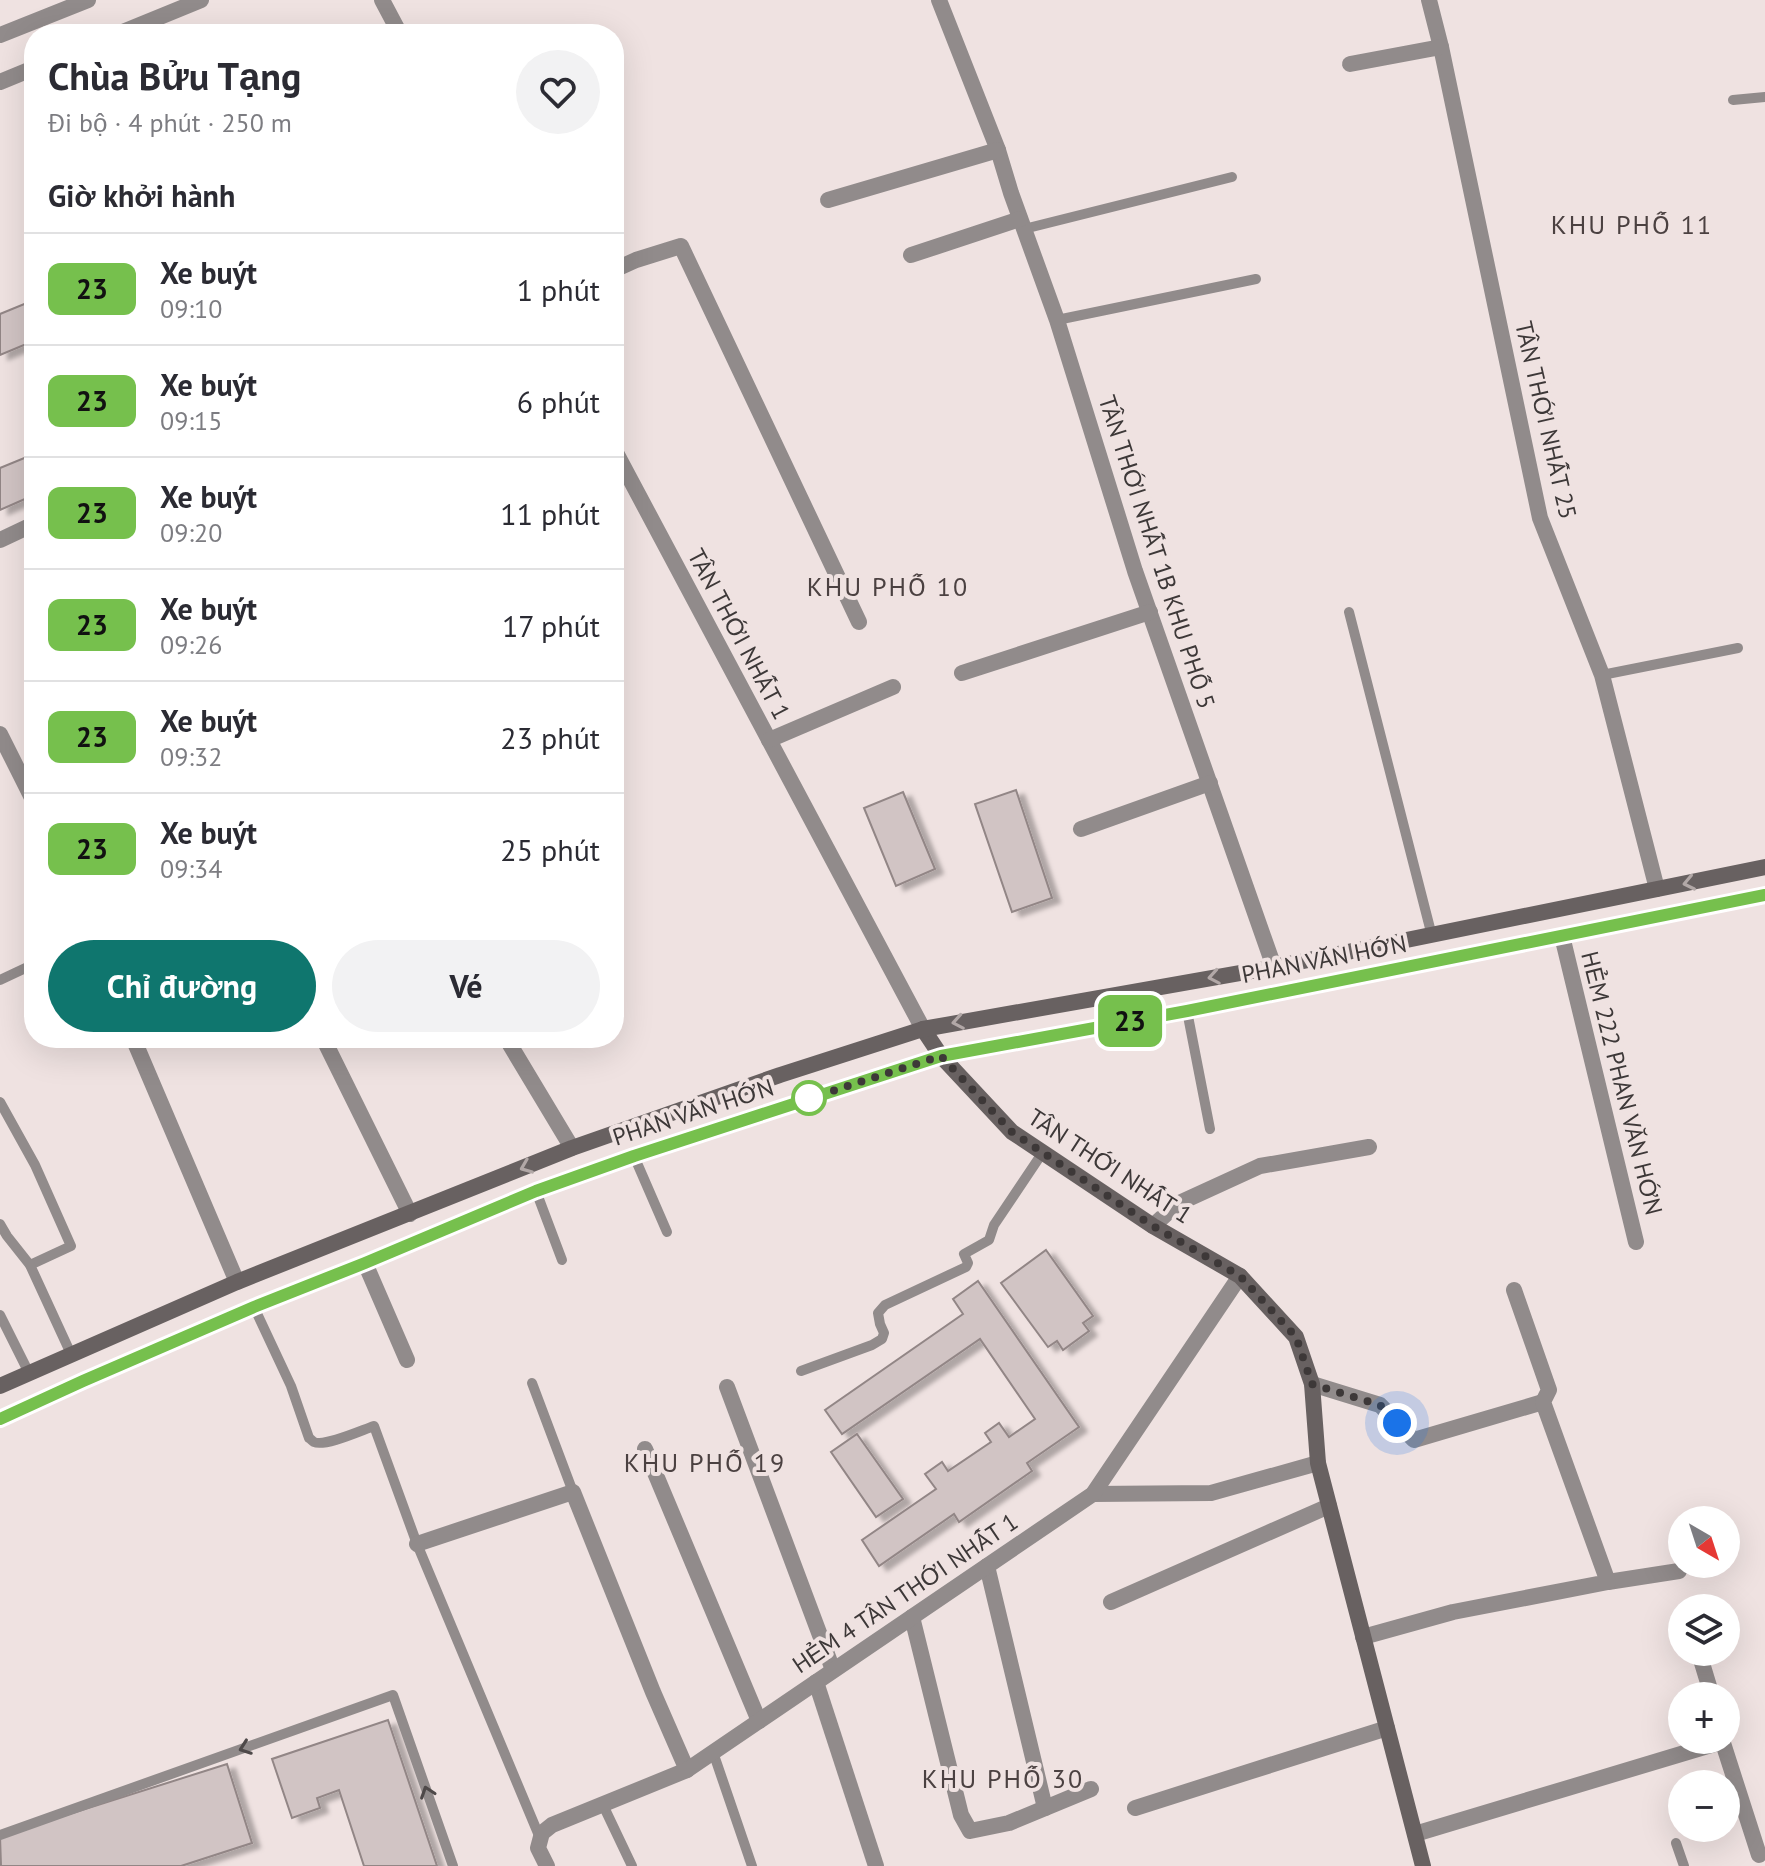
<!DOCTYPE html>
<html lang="vi">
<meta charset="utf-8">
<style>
:root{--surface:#fff;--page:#f2f2f3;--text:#2b2b33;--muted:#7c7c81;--line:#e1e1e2;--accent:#0f766e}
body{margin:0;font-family:"PT Sans",sans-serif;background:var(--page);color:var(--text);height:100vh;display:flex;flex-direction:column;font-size:30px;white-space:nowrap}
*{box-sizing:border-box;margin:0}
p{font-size:26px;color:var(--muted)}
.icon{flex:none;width:44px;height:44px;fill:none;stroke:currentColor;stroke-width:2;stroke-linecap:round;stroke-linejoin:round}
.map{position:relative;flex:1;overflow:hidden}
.panel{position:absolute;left:24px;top:24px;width:600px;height:1024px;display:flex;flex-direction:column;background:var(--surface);border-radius:32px;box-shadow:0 8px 32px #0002}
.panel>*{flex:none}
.badge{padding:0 16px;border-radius:12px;font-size:28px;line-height:52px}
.needle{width:52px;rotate:141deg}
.buttons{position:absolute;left:1668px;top:1506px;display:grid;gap:16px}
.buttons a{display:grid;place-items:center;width:72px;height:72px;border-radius:50%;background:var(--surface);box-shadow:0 8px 32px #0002;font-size:40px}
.you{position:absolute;width:40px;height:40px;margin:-20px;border:6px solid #fff;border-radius:50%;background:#1a73e8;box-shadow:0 0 0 12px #1a73e833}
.map>.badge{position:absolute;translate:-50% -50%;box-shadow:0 0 0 4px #fff}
h2{padding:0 24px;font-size:30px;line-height:72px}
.round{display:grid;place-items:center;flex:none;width:84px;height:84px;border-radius:42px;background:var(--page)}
.headline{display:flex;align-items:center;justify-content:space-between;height:136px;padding:0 24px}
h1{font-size:38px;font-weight:800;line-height:60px}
.button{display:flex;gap:16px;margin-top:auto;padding:16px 24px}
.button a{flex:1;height:92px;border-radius:48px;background:var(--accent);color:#fff;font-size:32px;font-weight:800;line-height:92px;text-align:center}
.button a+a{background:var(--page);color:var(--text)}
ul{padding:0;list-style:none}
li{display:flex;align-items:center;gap:24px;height:112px;padding:0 24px;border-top:2px solid var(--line)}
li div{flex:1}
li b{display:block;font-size:30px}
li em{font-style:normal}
li .badge{min-width:88px;font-weight:700;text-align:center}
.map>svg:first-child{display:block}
.building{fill:#d1c4c4;stroke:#928686;stroke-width:2;filter:url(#shadow)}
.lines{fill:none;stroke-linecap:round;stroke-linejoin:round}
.lane{stroke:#918b8b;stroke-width:10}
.street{stroke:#918b8b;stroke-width:16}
.secondary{stroke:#686161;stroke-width:16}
.oneway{stroke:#b2a8a7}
.oneway2{stroke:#4e4949}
.line-casing{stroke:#fff;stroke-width:18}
.line{stroke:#76c04d;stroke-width:12}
.walk{stroke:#3d3838;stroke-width:8;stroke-dasharray:0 14.4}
.stop-dot{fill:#fff;stroke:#76c04d;stroke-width:4}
.labels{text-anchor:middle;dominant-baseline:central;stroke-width:8;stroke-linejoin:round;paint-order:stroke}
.street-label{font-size:24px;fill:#3d3838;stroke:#efe2e1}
.neighbourhood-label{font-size:26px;letter-spacing:2px;fill:#4b4141;stroke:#efe2e1}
</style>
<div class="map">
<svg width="1765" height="1866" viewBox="0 0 1765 1866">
<defs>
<filter id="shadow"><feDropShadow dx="8" dy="4.5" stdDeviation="2" flood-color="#0004"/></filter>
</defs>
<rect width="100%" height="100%" fill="#efe2e1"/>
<g class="building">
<path d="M 34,300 L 34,347 L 31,342 L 0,355 L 0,314 Z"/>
<path d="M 34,454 L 34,495 L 0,510 L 0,468 Z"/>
<path d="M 1016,790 L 1052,898 L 1012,912 L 975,804 Z"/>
<path d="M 903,792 L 935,869 L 896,886 L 864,808 Z"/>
<path d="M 1046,1250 L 1093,1316 L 1083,1323 L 1089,1331 L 1063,1350 L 1057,1341 L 1048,1347 L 1001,1283 Z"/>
<path d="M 978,1281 L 1079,1427 L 1027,1463 L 1032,1471 L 959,1522 L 954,1514 L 879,1566 L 862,1540 L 936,1489 L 925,1474 L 942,1462 L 948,1471 L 991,1442 L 985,1433 L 999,1423 L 1009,1437 L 1035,1419 L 980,1339 L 842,1434 L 825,1410 L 963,1314 L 953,1299 Z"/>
<path d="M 857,1434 L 903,1499 L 876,1517 L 831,1452 Z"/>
<path d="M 388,1720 L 437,1866 L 364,1866 L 339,1790 L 317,1798 L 320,1808 L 292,1818 L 272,1759 Z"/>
<path d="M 227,1764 L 252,1843 L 181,1866 L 1,1866 L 0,1836 Z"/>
</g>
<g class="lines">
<g class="lane">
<path d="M 1733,100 L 1765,97"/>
<path d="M 1024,229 L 1232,177"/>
<path d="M 1057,320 L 1256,279"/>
<path d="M 1349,612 L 1432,936"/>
<path d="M 1602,675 L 1738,648"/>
<path d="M 0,980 L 34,964"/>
<path d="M 1187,1011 L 1210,1129"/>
<path d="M 0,1102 L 35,1165 L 71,1246 L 30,1265"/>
<path d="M 634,1156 L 667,1232"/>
<path d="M 536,1191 L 562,1260"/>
<path d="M 0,1224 L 7,1236 L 30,1265 L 71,1354"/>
<path d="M 254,1307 L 291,1386 L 309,1438 C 311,1439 312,1441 314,1442 C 325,1447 362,1430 374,1426 L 417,1544 L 540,1838"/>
<path d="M 0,1315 L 29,1373"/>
<path d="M 801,1371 L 872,1345 L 882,1339 L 884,1333 L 880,1324 L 878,1313 L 885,1305 L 966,1267 L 968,1263 L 964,1254 L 989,1240 L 994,1225 L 1043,1152"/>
<path d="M 532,1383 L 573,1492"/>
<path d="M 713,1752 L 752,1866"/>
<path d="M 603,1805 L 632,1866"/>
<path d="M 0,1835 L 393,1695 L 453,1866"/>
<path d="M 1676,1843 L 1684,1866"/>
</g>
<g class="street">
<path d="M 382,0 L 400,34"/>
<path d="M 939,0 L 998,150 L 1011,193 L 1057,320 L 1135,571 L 1274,967"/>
<path d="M 1429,0 L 1441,47 L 1540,518 L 1602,675 L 1657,889"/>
<path d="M 118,34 L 201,0"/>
<path d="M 0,35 L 88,0"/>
<path d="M 1350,64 L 1441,47"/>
<path d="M 0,82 L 34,68"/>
<path d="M 828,200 L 998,150"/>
<path d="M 911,255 L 1020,219"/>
<path d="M 614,270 L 636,260 L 681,246 L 859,622"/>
<path d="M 614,449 L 923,1029"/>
<path d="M 0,540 L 34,524"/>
<path d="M 962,673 L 1150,612"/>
<path d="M 0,734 L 34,802"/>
<path d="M 769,740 L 893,687"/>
<path d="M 1081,829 L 1210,783"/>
<path d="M 1562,936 L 1636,1242"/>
<path d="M 133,1038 L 237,1282"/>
<path d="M 323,1038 L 410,1214"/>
<path d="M 506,1038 L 572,1148"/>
<path d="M 1153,1226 L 1177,1204 L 1260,1166 L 1369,1147"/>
<path d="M 365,1263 L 407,1360"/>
<path d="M 1312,1384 L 1380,1405 L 1414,1440 L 1543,1402"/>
<path d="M 727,1387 L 833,1670"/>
<path d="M 645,1449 L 759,1721"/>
<path d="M 1093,1494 L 1211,1493 L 1318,1463"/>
<path d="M 417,1544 L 573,1492 L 653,1692 L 687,1770"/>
<path d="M 987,1566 L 1045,1808"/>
<path d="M 1608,1582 L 1679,1571"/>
<path d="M 1111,1602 L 1329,1506"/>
<path d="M 912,1617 L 961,1815 L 970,1831 L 1009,1823 L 1091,1789"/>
<path d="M 1363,1637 L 1453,1612 L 1608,1582 L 1543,1402 L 1549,1390 L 1514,1290"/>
<path d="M 1702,1663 L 1712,1696"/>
<path d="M 816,1682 L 876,1866"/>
<path d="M 1722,1740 L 1759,1855"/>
<path d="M 1135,1808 L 1387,1728"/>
<path d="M 1415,1834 L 1721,1742"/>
<path d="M 547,1866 L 538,1848 L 542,1833 L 552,1825 L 687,1770 L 1093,1494 L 1240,1276"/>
</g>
<g class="secondary">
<path d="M 923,1029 L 941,1056 L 1012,1132 L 1153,1226 L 1240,1276 L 1296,1337 L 1312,1384 L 1318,1463 L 1423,1866"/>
<path d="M 0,1386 L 237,1282 L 572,1148 L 780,1075 L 923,1029 L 1274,967 L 1765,867"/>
<path d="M 0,1419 L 83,1381 L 254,1307 L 365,1263 L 536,1191 L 634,1156 L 941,1056 L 1187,1011 L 1765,895"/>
</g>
</g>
<defs><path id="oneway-chevron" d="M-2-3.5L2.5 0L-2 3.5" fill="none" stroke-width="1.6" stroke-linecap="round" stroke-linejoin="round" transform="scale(2)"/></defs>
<g class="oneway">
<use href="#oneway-chevron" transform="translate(1689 883) rotate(168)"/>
<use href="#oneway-chevron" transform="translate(1214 977) rotate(170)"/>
<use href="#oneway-chevron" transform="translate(958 1022) rotate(170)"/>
<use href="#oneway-chevron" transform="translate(526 1167) rotate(158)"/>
</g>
<g class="oneway2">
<use href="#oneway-chevron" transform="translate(245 1748) rotate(160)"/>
<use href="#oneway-chevron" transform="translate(427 1792) rotate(-109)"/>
</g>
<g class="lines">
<defs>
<path id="line" d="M 0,1419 L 83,1381 L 254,1307 L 365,1263 L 536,1191 L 634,1156 L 941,1056 L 1187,1011 L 1765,895"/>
</defs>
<use href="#line" class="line-casing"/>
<use href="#line" class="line"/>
<path class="walk" d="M 809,1098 L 801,1101 L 941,1056 L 1012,1132 L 1153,1226 L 1240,1276 L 1296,1337 L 1312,1384 L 1380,1405 L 1397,1423"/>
</g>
<circle class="stop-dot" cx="809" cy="1098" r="16"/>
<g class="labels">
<g class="street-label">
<text transform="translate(1546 420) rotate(77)">TÂN THỚI NHẤT 25</text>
<text transform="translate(1157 552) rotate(72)">TÂN THỚI NHẤT 1B KHU PHỐ 5</text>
<text transform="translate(739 634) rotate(62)">TÂN THỚI NHẤT 1</text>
<text transform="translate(1324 959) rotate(-11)">PHAN VĂN HỚN</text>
<text transform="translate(1622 1083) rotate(76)">HẺM 222 PHAN VĂN HỚN</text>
<text transform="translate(693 1112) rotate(-18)">PHAN VĂN HỚN</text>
<text transform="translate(1110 1166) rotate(33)">TÂN THỚI NHẤT 1</text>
<text transform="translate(905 1593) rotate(-34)">HẺM 4 TÂN THỚI NHẤT 1</text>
</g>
<g class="neighbourhood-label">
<text x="1632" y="224">KHU PHỐ 11</text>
<text x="888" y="586">KHU PHỐ 10</text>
<text x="705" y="1462">KHU PHỐ 19</text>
<text x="1003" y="1778">KHU PHỐ 30</text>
</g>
</g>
</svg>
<div class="buttons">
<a><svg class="needle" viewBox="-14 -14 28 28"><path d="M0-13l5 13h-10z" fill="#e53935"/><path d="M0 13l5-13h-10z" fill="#7c7c81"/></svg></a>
<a><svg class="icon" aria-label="layers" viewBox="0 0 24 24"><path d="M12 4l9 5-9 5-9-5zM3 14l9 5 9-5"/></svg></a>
<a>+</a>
<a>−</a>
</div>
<div class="you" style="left:1397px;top:1423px"></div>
<b class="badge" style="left:1130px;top:1021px;background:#76c04d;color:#111">23</b>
<section class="panel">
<div class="headline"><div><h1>Chùa Bửu Tạng</h1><p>Đi bộ · 4 phút · 250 m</p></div><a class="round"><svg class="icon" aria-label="heart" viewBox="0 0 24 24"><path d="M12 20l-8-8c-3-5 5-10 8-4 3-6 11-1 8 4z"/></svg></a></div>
<h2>Giờ khởi hành</h2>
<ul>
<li><span class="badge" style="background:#76c04d;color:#111">23</span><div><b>Xe buýt</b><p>09:10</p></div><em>1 phút</em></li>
<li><span class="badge" style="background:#76c04d;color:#111">23</span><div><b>Xe buýt</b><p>09:15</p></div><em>6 phút</em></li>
<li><span class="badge" style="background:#76c04d;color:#111">23</span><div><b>Xe buýt</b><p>09:20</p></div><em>11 phút</em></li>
<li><span class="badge" style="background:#76c04d;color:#111">23</span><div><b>Xe buýt</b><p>09:26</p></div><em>17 phút</em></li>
<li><span class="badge" style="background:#76c04d;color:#111">23</span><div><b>Xe buýt</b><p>09:32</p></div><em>23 phút</em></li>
<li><span class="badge" style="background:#76c04d;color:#111">23</span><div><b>Xe buýt</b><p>09:34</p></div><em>25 phút</em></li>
</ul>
<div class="button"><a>Chỉ đường</a><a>Vé</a></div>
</section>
</div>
